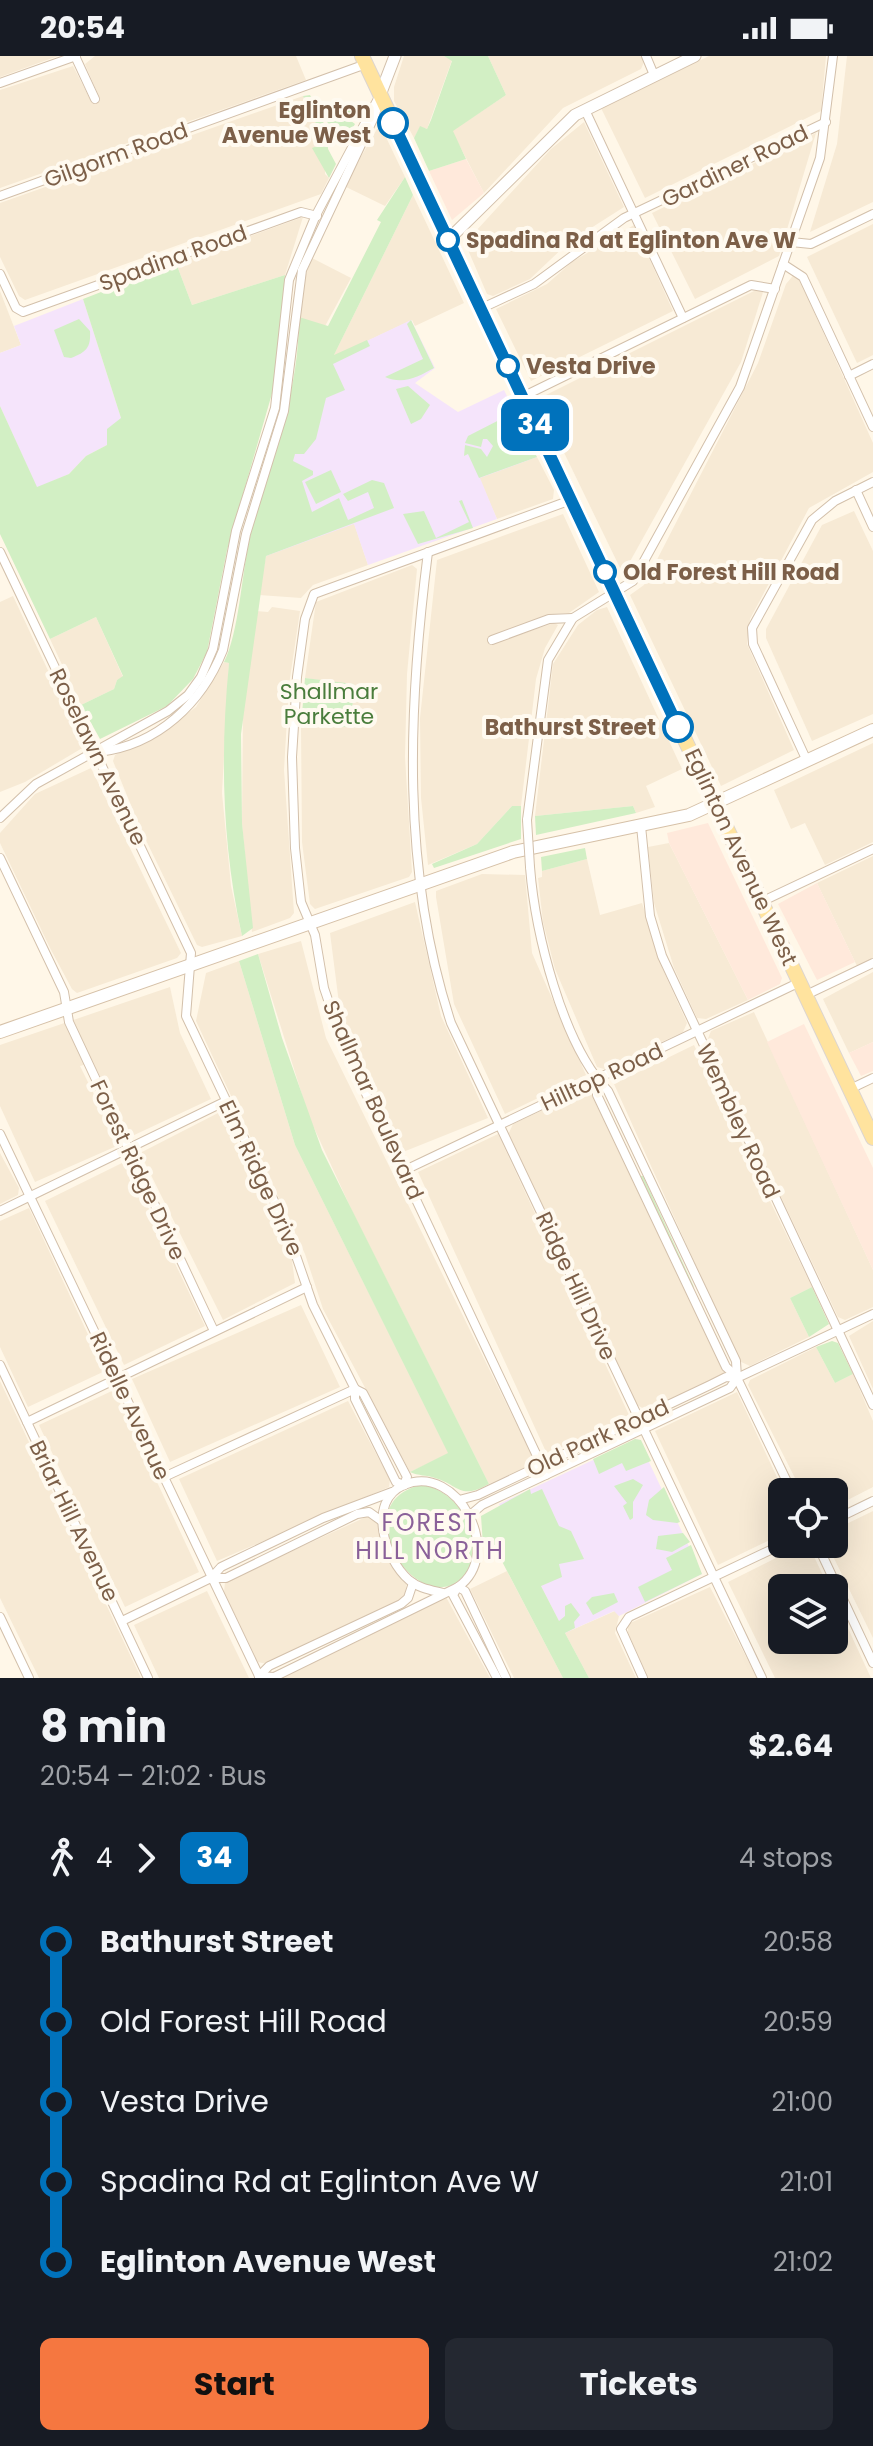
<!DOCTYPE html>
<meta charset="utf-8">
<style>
:root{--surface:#171b24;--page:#242831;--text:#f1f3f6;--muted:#9ea1a6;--accent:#f57740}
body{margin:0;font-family:Poppins,sans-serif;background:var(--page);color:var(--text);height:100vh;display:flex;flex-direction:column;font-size:30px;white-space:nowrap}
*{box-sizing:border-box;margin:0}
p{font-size:26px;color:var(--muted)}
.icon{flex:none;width:44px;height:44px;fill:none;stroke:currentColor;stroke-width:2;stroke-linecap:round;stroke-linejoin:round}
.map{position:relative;height:1622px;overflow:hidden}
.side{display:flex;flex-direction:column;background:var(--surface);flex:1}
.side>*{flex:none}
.badge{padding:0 16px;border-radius:12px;font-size:28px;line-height:52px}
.fabs{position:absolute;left:768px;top:1422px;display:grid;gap:16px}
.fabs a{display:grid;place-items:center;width:80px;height:80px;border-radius:12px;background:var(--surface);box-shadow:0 8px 32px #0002;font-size:40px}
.map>.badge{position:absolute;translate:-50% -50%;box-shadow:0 0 0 4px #fff}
.legs{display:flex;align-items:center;gap:12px;height:88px;padding:0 40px;font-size:26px}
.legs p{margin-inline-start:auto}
.headline{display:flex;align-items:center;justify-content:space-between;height:136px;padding:0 40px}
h1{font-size:44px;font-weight:700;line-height:60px}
.action{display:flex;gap:16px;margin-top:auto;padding:16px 40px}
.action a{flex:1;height:92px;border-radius:12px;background:var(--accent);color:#111;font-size:32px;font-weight:700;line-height:92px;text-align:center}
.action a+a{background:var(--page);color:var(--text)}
ul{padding:0 40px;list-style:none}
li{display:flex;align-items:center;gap:28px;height:80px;font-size:30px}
li i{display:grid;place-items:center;width:12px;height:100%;margin:0 10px;background:currentColor}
li i::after{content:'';width:20px;height:20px;margin:-10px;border:6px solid;border-radius:50%;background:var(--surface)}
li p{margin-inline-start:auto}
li:first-child i{background:linear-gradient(#0000 50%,currentColor 0)}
li:last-child i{background:linear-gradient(currentColor 50%,#0000 0)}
.status{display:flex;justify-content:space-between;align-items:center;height:56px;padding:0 40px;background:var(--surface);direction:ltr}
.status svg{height:22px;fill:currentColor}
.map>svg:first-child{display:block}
.residential{fill:#f7ead5}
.commercial{fill:#ffe9db}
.education{fill:#f5e4fb}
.green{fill:#d2efc4}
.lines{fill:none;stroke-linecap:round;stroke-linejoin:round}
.minor-casing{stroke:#d3c0ab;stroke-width:10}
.tertiary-casing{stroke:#d3c0ab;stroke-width:13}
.secondary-casing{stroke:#d6c1a8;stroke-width:14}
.primary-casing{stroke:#ddd5cf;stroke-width:16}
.minor{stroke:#fff;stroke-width:8}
.tertiary{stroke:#fff;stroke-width:11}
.secondary{stroke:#fff;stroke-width:12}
.primary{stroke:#ffe39e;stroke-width:14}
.minor-bridge-casing{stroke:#d3c0ab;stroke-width:10;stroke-linecap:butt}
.minor-bridge{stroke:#fff;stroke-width:8}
.line-1-casing{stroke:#fff;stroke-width:18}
.line-1{stroke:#0072bc;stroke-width:12}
.stop-1-dot{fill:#fff;stroke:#0072bc;stroke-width:4}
.labels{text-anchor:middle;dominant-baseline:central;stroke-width:8;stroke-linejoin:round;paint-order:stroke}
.stop-label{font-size:22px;font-weight:bold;fill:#7c5f48;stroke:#fffaf0;text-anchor:start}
.street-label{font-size:22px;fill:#7c5f48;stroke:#fffaf0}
.park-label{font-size:22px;fill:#4a7d3c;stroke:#fffaf0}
.neighbourhood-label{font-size:24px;letter-spacing:2px;fill:#8a6099;stroke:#fffaf0}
</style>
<div class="status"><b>20:54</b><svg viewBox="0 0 49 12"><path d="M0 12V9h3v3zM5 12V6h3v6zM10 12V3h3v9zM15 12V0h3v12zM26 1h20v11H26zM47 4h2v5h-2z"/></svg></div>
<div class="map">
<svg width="873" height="1622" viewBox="0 0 873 1622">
<rect width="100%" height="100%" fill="#fff7e8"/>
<g class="residential">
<path d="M 0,0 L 58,0 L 0,21 Z"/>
<path d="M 95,0 L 296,0 L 306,24 L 0,132 L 0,34 L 73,10 L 92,47 L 100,43 L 85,8 Z"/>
<path d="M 404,0 L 444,0 L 452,4 L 427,73 L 420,71 L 414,82 L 394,45 L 394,31 Z"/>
<path d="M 488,0 L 641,0 L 644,6 L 641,13 L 563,52 L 484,137 L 452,75 L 506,39 Z"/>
<path d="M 709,0 L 826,0 L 821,55 L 645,142 L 601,52 Z"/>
<path d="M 847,0 L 873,0 L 873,146 L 810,176 L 837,88 Z"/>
<path d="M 303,40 L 325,87 L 325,118 L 329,122 L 321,138 L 25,244 L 19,240 L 0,201 L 0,147 Z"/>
<path d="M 584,66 L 624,151 L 569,186 L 530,223 L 493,240 L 487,238 L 465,187 L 551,93 Z"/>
<path d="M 377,73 L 383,75 L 405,121 L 385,150 L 344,130 Z"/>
<path d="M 816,77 L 779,200 L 695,243 L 652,157 Z"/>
<path d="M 413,139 L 464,247 L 415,270 L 412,264 L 333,301 Z"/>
<path d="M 303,161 L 285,219 L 192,249 L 176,207 Z"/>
<path d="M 873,168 L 873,299 L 857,307 L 807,201 Z"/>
<path d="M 634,169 L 673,255 L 531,325 L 496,253 L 547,228 L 572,206 Z"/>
<path d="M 312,202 L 351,222 L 324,272 L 299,261 L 303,227 Z"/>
<path d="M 796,216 L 873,387 L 873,416 L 809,452 L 750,563 L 747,588 L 794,694 L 721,730 L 630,539 L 644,529 L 758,307 L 786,228 Z"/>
<path d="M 764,233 L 741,306 L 623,518 L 538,343 L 754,235 Z"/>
<path d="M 0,235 L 21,289 L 0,297 Z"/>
<path d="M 537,401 L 554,434 L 553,443 L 497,463 L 479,422 Z"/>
<path d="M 854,455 L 873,495 L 873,658 L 812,685 L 766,582 L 766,573 L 822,469 Z"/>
<path d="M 563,458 L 599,536 L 569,557 L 554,558 L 489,581 L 492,588 L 554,567 L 558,569 L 545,592 L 536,623 L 521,750 L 512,750 L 477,788 L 428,809 L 421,742 L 420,662 L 437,504 Z"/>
<path d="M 354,467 L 368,509 L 313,529 L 301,542 L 259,539 L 266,500 Z"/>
<path d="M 412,509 L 417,513 L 407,618 L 405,701 L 412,816 L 409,821 L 315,853 L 310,848 L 302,786 L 301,670 L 351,671 L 354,629 L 305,622 L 316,546 Z"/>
<path d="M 13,540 L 84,691 L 25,726 L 0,736 L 0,546 Z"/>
<path d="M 272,551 L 300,555 L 289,629 L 284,714 L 294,857 L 290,862 L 252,876 L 242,767 L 243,651 L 256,555 L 268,556 Z"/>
<path d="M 607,551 L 682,713 L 646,730 L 655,751 L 636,757 L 633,750 L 535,760 L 553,608 L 578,569 L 597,554 Z"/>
<path d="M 96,561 L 123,621 L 117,624 L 114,633 L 81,649 L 50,583 Z"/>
<path d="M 224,606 L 229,607 L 222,737 L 231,830 L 242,880 L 202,891 L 197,889 L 141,774 L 113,705 L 115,699 L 164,675 L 196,651 Z"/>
<path d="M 873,687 L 873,786 L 825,809 L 805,767 L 791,773 L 774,734 Z"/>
<path d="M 91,712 L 181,897 L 177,902 L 77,937 L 72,933 L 50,892 L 0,787 L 0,777 L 35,738 Z"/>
<path d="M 669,787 L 748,944 L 706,963 L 697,962 L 674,912 L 654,847 L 648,791 Z"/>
<path d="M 873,800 L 873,902 L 857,910 L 817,827 Z"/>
<path d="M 587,803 L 600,859 L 642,847 L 663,914 L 687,967 L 683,976 L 604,1013 L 597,1011 L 555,913 L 543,866 L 538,822 L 542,821 L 542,815 Z"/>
<path d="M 482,818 L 525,819 L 532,897 L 586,1019 L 505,1058 L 454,948 L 436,841 L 436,835 Z"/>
<path d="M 415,846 L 441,960 L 488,1062 L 403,1096 L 340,955 L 330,877 Z"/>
<path d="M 301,885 L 326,982 L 532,1400 L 532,1408 L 489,1428 L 354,1159 L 309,1061 L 258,898 Z"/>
<path d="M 239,905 L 295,1089 L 449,1398 L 410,1416 L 323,1253 L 305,1198 L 196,965 L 206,917 Z"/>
<path d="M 873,916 L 873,986 L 849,997 L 823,943 Z"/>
<path d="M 170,931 L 180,977 L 211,1043 L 130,1081 L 93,1006 L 80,1010 L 119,1089 L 35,1126 L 0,1050 L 0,989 Z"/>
<path d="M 754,956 L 873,1214 L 873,1251 L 845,1264 L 838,1261 L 707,985 L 711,975 Z"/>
<path d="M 694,989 L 812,1231 L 790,1242 L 809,1281 L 750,1310 L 739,1305 L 614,1028 Z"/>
<path d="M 582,1036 L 594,1039 L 724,1314 L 723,1320 L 646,1354 L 637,1349 L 508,1079 L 513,1068 Z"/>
<path d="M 222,1055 L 291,1197 L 295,1227 L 223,1264 L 140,1097 Z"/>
<path d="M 498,1078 L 629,1359 L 547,1398 L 418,1116 Z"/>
<path d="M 0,1097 L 19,1132 L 18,1139 L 0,1148 Z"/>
<path d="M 126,1105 L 205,1270 L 124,1309 L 45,1145 Z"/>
<path d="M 29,1152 L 105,1315 L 28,1351 L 0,1291 L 0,1165 Z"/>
<path d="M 301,1249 L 340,1331 L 170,1406 L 132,1323 Z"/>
<path d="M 873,1265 L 873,1333 L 849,1280 Z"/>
<path d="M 816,1291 L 835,1327 L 853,1318 L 873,1365 L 873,1431 L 834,1451 L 834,1436 L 802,1436 L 748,1329 L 750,1324 Z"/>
<path d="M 0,1325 L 141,1622 L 39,1622 L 0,1542 Z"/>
<path d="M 114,1334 L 199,1516 L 125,1551 L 39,1369 Z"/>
<path d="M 737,1336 L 784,1436 L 782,1478 L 718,1509 L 655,1375 Z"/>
<path d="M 348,1345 L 390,1424 L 389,1431 L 217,1505 L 179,1423 Z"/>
<path d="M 873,1455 L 873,1582 L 827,1488 L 834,1488 L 834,1474 Z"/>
<path d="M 368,1460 L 378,1468 L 386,1500 L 407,1527 L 404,1542 L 267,1608 L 258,1606 L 224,1536 L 225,1526 Z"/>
<path d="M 804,1488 L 808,1488 L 829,1532 L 782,1532 L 782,1584 L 834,1584 L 834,1542 L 871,1622 L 775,1622 L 728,1526 Z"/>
<path d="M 507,1515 L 563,1622 L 514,1622 L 470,1533 Z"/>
<path d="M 710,1531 L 757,1622 L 648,1622 L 628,1577 L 628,1568 Z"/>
<path d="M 207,1535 L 249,1622 L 159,1622 L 134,1569 Z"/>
<path d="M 446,1541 L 490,1622 L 278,1622 L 352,1588 Z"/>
<path d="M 615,1555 L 619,1560 L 615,1577 L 636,1622 L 589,1622 L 565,1577 Z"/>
</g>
<g class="commercial">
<path d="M 466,103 L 484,137 L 452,164 L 429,115 Z"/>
<path d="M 708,767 L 782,922 L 780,928 L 748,944 L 669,787 L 667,777 Z"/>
<path d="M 817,827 L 855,906 L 817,924 L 778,848 Z"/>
<path d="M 804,968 L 873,1112 L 873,1214 L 767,986 Z"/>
<path d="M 873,986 L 873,1015 L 861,1020 L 849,997 Z"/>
</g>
<g class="education">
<path d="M 83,243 L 121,362 L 107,389 L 86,400 L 69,418 L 37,432 L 0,350 L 0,297 L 21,289 L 14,270 Z"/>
<path d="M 411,264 L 435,312 L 415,327 L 458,356 L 504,334 L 537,401 L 480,422 L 497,463 L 368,509 L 354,468 L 266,500 L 295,395 L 333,301 Z"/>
<path d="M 638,1383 L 702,1518 L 619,1560 L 614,1555 L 565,1577 L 499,1448 Z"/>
</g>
<g class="green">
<path d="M 444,0 L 488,0 L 506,39 L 453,75 L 466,103 L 429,115 L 414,82 L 420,70 L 427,73 L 431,64 L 452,5 Z"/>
<path d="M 310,39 L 327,74 L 328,93 L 336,108 L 329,122 L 312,92 L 325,87 L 303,40 Z"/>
<path d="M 345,53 L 353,55 L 353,60 L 347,62 L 355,68 L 348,80 L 331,74 L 325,61 L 328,59 L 331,65 L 343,60 Z"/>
<path d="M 405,121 L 413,139 L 334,299 L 367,284 L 370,290 L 333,308 L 345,334 L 326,342 L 316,383 L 304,398 L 295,398 L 293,405 L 313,415 L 313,419 L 302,425 L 312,456 L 339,442 L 348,464 L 374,452 L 368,436 L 348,445 L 343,438 L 372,424 L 384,427 L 394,452 L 266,500 L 241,678 L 242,767 L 253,872 L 242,880 C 222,788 220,700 229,607 L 224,606 C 239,577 242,515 250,481 C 269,403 299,344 299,261 L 328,270 L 381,166 L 377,164 Z"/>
<path d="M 176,207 L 192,249 L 285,219 L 275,327 L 227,494 L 207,596 L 193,623 L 167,650 L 100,683 L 81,649 L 114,633 L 117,624 L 123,620 L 96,561 L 50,583 L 0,478 L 0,350 L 37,431 L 69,418 L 86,400 L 107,389 L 107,373 L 121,362 L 83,243 Z"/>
<path d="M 79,263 L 90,275 C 91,292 86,296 71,302 L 64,301 L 54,274 Z"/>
<path d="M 411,264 L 434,312 C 418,321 403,329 385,321 L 423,303 L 407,268 Z"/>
<path d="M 408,330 L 430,349 L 421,363 L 411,368 L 396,333 Z"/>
<path d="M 513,357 L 537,401 L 479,422 L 468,398 L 464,400 L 465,389 L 481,393 L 487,401 L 493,390 L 487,383 L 483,383 L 481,391 L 465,387 L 468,380 Z"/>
<path d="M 331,414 L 341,436 L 316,448 L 305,426 Z"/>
<path d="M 462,444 L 473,472 L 418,488 L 403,458 L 424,455 L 436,482 L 469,466 L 459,445 Z"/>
<path d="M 305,622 L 354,628 L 351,671 L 301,670 Z"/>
<path d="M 512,750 L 521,750 L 521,783 L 434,812 L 432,808 L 477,788 Z"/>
<path d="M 633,750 L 636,757 L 536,779 L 535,760 Z"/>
<path d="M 585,792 L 587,803 L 542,815 L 541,801 Z"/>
<path d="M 258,898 L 282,982 L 322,1094 L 489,1428 C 459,1444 461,1430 435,1422 C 427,1419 418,1420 410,1416 L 448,1397 L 295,1089 L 239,905 Z"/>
<path d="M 640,1120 L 643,1120 L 694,1231 L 692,1230 Z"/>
<path d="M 812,1231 L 829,1268 L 809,1281 L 790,1242 Z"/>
<path d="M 832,1285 L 838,1287 L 853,1318 L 835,1327 L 816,1291 Z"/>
<path d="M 635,1383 L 641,1384 L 651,1405 L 626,1415 L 622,1407 L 599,1418 L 593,1403 Z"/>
<path d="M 633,1423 L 643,1429 L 633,1446 L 633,1462 L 630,1464 L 623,1450 L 627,1447 L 614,1430 Z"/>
<path d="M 421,1429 C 457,1432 491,1485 466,1517 C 423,1573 339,1448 421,1429 Z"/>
<path d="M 664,1431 L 680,1466 L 677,1467 L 653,1464 L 646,1459 L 649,1444 Z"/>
<path d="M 530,1433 L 531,1438 L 542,1433 L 559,1470 L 571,1475 L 584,1503 L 559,1508 L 562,1521 L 541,1530 L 559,1565 L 565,1560 L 565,1550 L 571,1547 L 580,1559 L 574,1566 L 575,1572 L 565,1577 L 589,1622 L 563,1622 L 495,1492 L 483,1489 L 481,1460 Z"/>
<path d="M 683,1477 L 690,1486 L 672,1496 L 656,1493 L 658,1480 Z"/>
<path d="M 691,1489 L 702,1518 L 645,1546 L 638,1531 L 672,1514 L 666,1502 Z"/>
<path d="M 614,1537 L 618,1546 L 593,1559 L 586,1547 L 592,1541 Z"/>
</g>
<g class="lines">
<defs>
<g id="minor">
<path d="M 75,0 L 95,43"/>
<path d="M 646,0 L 654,19"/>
<path d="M 0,27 L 76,0"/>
<path d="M 585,54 L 683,262"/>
<path d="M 0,140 L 366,8"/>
<path d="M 791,186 L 811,188 L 873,158"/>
<path d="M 783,208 L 803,221 L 873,371"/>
<path d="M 0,218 L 16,252 L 23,256 L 301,156 L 317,160"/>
<path d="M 480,253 L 534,228 L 624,162 L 826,66"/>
<path d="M 849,320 L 873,308"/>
<path d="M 522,341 L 751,229 L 775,233"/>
<path d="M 856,434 L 873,471"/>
<path d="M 0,496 L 191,897 L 186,960 L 285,1168 L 313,1249 L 355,1333 L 355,1343 L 396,1426 L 404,1429"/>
<path d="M 428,496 C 408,652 401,815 451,967 L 762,1622"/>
<path d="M 492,584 L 549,563 L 573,562"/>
<path d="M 99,696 C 158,689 202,647 223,594 L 246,478 L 284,355 L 302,214 L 375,59 L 379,43"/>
<path d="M 807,705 L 753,588 L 752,572 L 812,464 L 835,445 L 873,426"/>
<path d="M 0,762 L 36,728 L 168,655 L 188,639 L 201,621 L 213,593 L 236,475 L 275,352 L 289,224 L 316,159 L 380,39"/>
<path d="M 527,764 L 548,604 L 573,562 L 633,525 L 740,331 L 820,102 L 833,0"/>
<path d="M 641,770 L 650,860 L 662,900 L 873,1349"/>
<path d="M 0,802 L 64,936 L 69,966 L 214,1275"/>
<path d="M 530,811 C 535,875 562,988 608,1035 L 736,1305 L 737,1322 L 792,1436"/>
<path d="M 761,846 L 873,793"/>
<path d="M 806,939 L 873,907"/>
<path d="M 597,1023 L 597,1039 L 726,1311 L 737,1321"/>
<path d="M 850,1033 L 873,1022"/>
<path d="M 0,1078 L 260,1622"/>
<path d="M 403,1115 L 800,926"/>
<path d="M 0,1155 L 226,1045"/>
<path d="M 0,1309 L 148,1622"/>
<path d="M 355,1333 L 363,1337 L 407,1421 L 404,1429"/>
<path d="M 27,1366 L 307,1231"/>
<path d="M 546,1419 L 344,991 L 324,932 L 315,879 L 301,846 L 295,792 L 292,701 L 297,621 L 305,563 L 314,538 L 571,444"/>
<path d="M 164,1421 L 355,1333"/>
<path d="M 459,1444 L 478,1439 L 710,1329 L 726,1321 L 737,1322 L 873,1258"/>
<path d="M 469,1460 L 482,1449 L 730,1332 L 737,1322"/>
<path d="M 834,1464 L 873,1445"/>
<path d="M 817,1488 L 873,1607"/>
<path d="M 211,1522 L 221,1511 L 323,1462 L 392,1436"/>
<path d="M 458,1531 L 465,1535 L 506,1622"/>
<path d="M 457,1532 L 453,1539 L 497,1622"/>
<path d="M 0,1561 L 29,1622"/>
<path d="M 122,1565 L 211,1522 L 226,1522 L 357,1458 L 369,1456 L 383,1466"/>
<path d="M 259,1620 L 274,1621 L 458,1531 C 505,1498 458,1406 404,1429 C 366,1445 385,1504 409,1524 C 418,1532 431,1534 443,1537"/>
<path d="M 259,1620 L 269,1610 L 401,1548 L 408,1542 L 413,1527"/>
<path d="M 643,1622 L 621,1573 L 629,1561 L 783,1488"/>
</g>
<g id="tertiary">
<path d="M 380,39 L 395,0"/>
<path d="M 448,184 L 575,59 L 695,0"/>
</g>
<path id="secondary" d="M 0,976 L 513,796 L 689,759 L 873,674"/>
<path id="primary" d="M 362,0 L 873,1082"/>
</defs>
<use href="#minor" class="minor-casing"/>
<use href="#tertiary" class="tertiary-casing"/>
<use href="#secondary" class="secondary-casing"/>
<use href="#primary" class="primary-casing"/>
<use href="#minor" class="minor"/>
<use href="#tertiary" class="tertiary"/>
<use href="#secondary" class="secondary"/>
<use href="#primary" class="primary"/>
<defs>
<path id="minor-bridge" d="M 527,764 L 530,811"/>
</defs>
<use href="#minor-bridge" class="minor-bridge-casing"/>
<use href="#minor-bridge" class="minor-bridge"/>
</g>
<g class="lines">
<defs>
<path id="line-1" d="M 393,67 L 678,671"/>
</defs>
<use href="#line-1" class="line-1-casing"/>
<use href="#line-1" class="line-1"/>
</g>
<g class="stop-1-dot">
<circle cx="393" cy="67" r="14"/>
<circle cx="448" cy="184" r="10"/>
<circle cx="508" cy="310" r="10"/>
<circle cx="605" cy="516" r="10"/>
<circle cx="678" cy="671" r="14"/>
</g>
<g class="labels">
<g class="stop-label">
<text x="371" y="54" text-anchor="end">Eglinton<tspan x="371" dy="25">Avenue West</tspan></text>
<text x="466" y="184">Spadina Rd at Eglinton Ave W</text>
<text x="526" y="310">Vesta Drive</text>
<text x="623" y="516">Old Forest Hill Road</text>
<text x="656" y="671" text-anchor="end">Bathurst Street</text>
</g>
<g class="street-label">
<text transform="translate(116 99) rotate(-20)">Gilgorm Road</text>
<text transform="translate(735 110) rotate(-26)">Gardiner Road</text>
<text transform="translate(173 202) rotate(-20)">Spadina Road</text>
<text transform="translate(98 701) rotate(64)">Roselawn Avenue</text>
<text transform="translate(741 801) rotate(65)">Eglinton Avenue West</text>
<text transform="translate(602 1021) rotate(-25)">Hilltop Road</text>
<text transform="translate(373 1044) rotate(66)">Shallmar Boulevard</text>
<text transform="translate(738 1065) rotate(65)">Wembley Road</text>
<text transform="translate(138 1114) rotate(65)">Forest Ridge Drive</text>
<text transform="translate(261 1122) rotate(65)">Elm Ridge Drive</text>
<text transform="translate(576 1230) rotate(65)">Ridge Hill Drive</text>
<text transform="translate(130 1350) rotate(65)">Ridelle Avenue</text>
<text transform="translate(598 1382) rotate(-25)">Old Park Road</text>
<text transform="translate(74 1465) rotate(64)">Briar Hill Avenue</text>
</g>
<g class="park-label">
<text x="329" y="635">Shallmar<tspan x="329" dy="25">Parkette</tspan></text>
</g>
<g class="neighbourhood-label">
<text x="430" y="1466">FOREST<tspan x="430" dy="28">HILL NORTH</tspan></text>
</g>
</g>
</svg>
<div class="fabs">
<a><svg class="icon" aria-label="locate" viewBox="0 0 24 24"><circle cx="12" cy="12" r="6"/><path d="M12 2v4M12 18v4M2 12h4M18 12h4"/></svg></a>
<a><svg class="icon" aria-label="layers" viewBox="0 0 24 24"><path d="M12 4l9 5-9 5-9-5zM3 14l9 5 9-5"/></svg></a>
</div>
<b class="badge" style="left:535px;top:369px;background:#0072bc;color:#fff">34</b>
</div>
<section class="side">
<div class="headline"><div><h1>8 min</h1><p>20:54 – 21:02 · Bus</p></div><b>$2.64</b></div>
<div class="legs"><svg class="icon" aria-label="walk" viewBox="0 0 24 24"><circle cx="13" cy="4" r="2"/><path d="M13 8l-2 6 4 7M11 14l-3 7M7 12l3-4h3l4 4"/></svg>4<svg class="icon" aria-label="forward" viewBox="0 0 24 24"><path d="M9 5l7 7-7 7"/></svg><b class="badge" style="background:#0072bc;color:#fff">34</b><p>4 stops</p></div>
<ul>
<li><i style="color:#0072bc"></i><b>Bathurst Street</b><p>20:58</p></li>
<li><i style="color:#0072bc"></i><span>Old Forest Hill Road</span><p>20:59</p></li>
<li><i style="color:#0072bc"></i><span>Vesta Drive</span><p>21:00</p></li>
<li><i style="color:#0072bc"></i><span>Spadina Rd at Eglinton Ave W</span><p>21:01</p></li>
<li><i style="color:#0072bc"></i><b>Eglinton Avenue West</b><p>21:02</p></li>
</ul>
<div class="action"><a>Start</a><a>Tickets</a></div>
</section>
